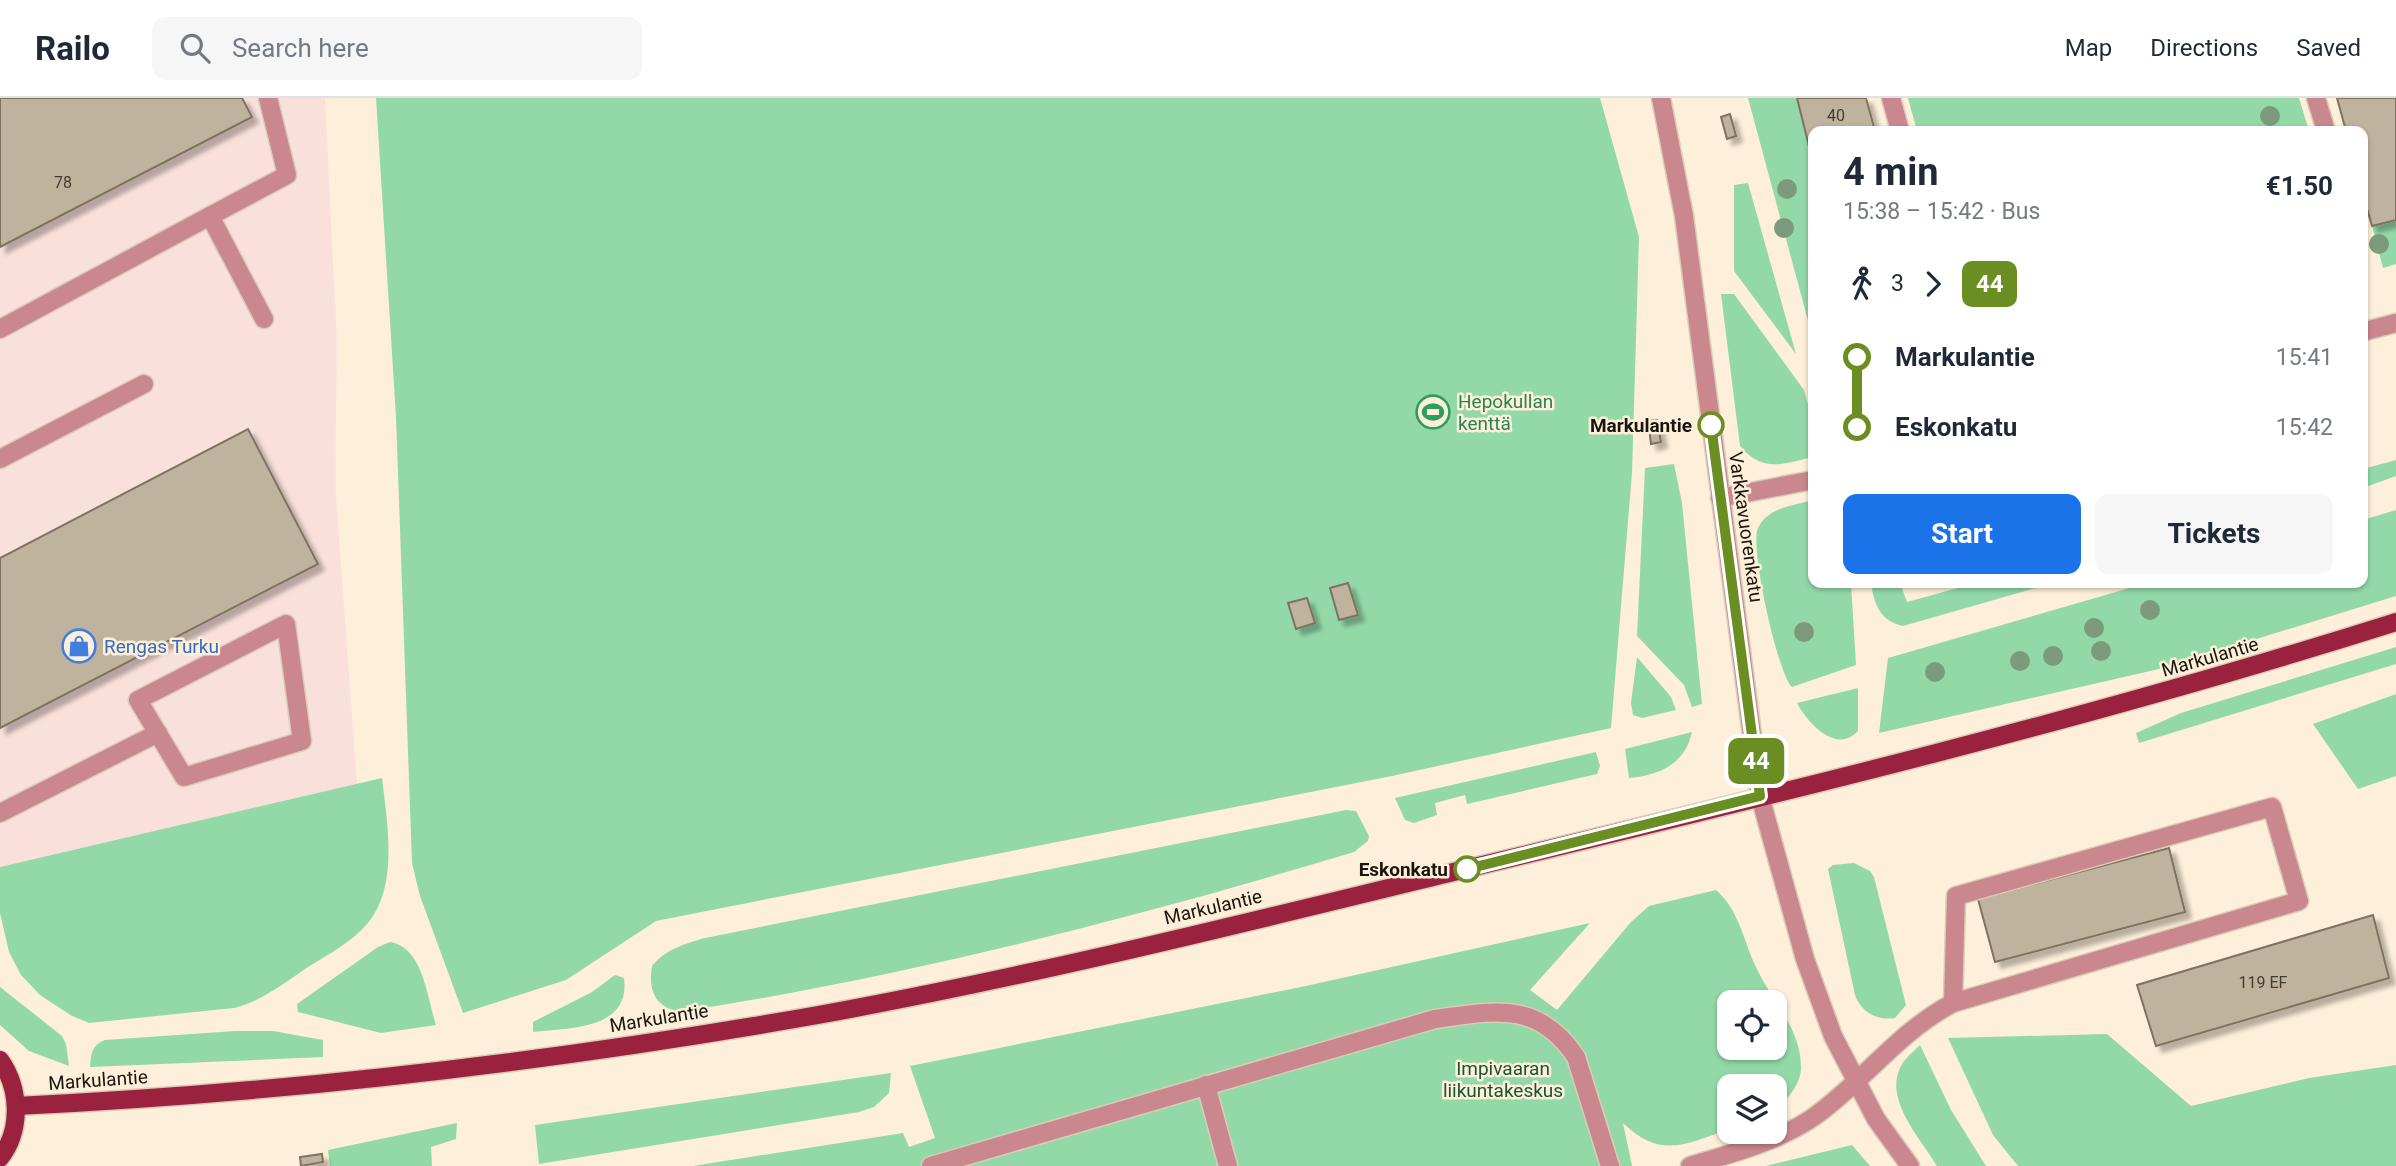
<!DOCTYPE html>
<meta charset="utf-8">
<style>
:root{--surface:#fff;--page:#f6f6f7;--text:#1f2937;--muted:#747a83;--line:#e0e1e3;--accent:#1a73e8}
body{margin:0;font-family:Roboto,sans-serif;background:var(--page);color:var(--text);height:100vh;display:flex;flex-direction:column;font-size:26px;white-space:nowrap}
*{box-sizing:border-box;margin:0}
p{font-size:23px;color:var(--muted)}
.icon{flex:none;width:38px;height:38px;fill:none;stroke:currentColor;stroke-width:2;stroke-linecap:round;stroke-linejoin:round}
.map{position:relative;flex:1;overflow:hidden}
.side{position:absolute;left:1808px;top:28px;width:560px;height:462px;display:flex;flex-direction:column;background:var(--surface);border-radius:14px;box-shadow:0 2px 5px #0004}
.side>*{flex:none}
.badge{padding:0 14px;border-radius:10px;font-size:24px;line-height:46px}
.buttons{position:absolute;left:1717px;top:892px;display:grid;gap:14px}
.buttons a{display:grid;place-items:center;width:70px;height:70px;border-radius:14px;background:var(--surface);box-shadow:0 2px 5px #0004;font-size:35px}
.map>.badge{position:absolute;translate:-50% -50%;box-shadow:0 0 0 4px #fff}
.legs{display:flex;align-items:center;gap:10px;height:77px;padding:0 35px;font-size:23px}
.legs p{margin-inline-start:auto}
.headline{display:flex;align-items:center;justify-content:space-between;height:119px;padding:0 35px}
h1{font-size:38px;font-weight:700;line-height:52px}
.primary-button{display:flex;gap:14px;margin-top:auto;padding:14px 35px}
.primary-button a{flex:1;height:80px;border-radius:14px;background:var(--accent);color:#fff;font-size:28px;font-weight:700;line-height:80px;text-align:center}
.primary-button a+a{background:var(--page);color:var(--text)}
ul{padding:0 35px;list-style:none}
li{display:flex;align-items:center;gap:24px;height:70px;font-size:26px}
li i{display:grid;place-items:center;width:10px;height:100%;margin:0 9px;background:currentColor}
li i::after{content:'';width:18px;height:18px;margin:-9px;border:5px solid;border-radius:50%;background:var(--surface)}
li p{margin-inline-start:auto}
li:first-child i{background:linear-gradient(#0000 50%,currentColor 0)}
li:last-child i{background:linear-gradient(currentColor 50%,#0000 0)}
header{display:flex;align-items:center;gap:42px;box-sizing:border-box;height:98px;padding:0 35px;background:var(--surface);border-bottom:2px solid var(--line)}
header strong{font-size:33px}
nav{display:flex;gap:38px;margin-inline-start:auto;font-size:24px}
.search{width:490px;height:63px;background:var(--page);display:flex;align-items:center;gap:18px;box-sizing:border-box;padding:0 24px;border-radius:14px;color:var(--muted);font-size:26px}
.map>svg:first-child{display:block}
.industrial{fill:#fae0db}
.green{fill:#93d9a8;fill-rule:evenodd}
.building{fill:#c0b39e;stroke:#7f7360;stroke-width:2;filter:url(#shadow)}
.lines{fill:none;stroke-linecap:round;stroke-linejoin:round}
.minor-casing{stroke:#d9ccb9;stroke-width:21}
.major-casing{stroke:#d9ccb9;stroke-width:21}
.minor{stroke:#ca878d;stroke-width:18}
.major{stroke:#9b223e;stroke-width:18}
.tree{fill:#7d9b7c}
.line-1-casing{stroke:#fff;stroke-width:16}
.line-1{stroke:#6b8e23;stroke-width:10}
.stop-1-dot{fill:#fff;stroke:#6b8e23;stroke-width:3.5}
.labels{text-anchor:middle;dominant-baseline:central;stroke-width:5;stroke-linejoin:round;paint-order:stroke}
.number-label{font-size:16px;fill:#443c32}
.leisure-label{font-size:19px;fill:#27864d;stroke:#fdefd9;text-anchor:start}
.stop-label{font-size:19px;font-weight:bold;fill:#1a150e;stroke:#fdefd9;text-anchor:end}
.street-label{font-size:19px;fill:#1a150e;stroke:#fdefd9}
.shop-label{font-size:19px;fill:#366cbe;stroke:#fdefd9;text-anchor:start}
.park-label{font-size:19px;fill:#155730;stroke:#fdefd9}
</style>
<header>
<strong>Railo</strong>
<div class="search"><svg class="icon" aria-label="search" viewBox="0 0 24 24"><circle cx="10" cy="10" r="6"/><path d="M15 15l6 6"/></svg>Search here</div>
<nav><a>Map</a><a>Directions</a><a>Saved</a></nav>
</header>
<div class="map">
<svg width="2396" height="1068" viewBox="0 0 2396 1068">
<defs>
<filter id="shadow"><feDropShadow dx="6" dy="6" stdDeviation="2" flood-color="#0004"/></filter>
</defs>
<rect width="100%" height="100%" fill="#fdefd9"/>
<path class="industrial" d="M 0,0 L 325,0 L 337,245 L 335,385 L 357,686 L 0,769 Z"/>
<g class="green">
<path d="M 376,0 L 1600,0 L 1639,139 L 1632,375 L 1611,630 L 1392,678 L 656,823 L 566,882 L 463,915 L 420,798 L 412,765 L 396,319 Z"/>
<path d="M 1748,0 L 1797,0 L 1813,64 L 1813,241 Z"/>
<path d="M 1908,0 L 2299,0 L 2309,33 L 1917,33 Z"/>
<path d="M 1748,85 L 1796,256 L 1734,173 L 1734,87 Z"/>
<path d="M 2396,122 L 2396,166 L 2383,170 L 2372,128 Z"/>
<path d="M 1721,196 L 1734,196 L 1804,292 L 1813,325 L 1813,359 C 1782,366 1763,375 1740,348 Z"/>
<path d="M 2396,362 L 2396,378 L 2363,390 L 2363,371 Z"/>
<path d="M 1674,366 L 1682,405 L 1702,606 L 1692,609 L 1684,587 L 1637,538 L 1645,370 Z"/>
<path d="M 1813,402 L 1813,485 L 1851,485 L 1856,567 L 1792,589 C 1778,577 1749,447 1758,430 C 1768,409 1793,408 1813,402 Z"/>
<path d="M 2396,412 L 2396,498 L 2159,571 L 1879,635 L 1888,560 L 2147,485 L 2362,485 L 2363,422 Z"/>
<path d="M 1871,485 L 1900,485 L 1907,504 L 1976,485 L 2053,485 L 1903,528 C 1880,523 1874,506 1871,485 Z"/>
<path d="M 2396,549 L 2396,566 L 2139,645 L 2136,635 L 2181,615 Z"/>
<path d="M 1637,559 L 1671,599 L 1676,612 L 1642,620 L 1633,617 L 1631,605 Z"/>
<path d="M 1858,590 L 1858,633 C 1836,657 1807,624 1797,605 Z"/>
<path d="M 2396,596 L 2396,678 L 2358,691 L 2313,626 Z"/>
<path d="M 1692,634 C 1685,666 1660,677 1629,680 L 1625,651 Z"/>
<path d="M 1596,654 L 1600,668 L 1597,676 L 1467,706 L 1465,697 L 1435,705 L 1437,717 L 1414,725 L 1405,722 L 1395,700 Z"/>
<path d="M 382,680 C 387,724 399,787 368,825 C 352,844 329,856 308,869 C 284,885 262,903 234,910 L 89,925 L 72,918 L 40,897 L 21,877 L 9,854 L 0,815 L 0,769 Z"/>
<path d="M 1346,712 L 1356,713 L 1369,738 L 1368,743 L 1354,754 C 1132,821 909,878 680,914 C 655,909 648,893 652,868 C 666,851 684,846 705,840 Z"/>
<path d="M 1854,765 L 1870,773 L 1874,779 L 1906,907 L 1895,920 C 1877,923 1861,914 1855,897 L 1828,771 L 1833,767 Z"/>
<path d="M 1716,792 C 1739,812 1743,841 1755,867 C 1770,901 1801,929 1801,969 C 1801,987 1787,1001 1775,1013 L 1774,989 L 1729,989 L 1729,1031 C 1685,1047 1660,1061 1623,1025 L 1632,1068 L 693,1068 L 903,1035 L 909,1049 L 935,1040 L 910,968 L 1301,889 L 1590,825 L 1530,892 L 1557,912 L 1631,824 L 1649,808 ZM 1729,905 L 1774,905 L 1774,950 L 1729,950 Z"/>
<path d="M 390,844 C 423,849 427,899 436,927 L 381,935 L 298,914 L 297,906 L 378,849 Z"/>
<path d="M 615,877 L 624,880 C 631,932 569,930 533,934 L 533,924 L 592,894 Z"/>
<path d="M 0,889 L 62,938 L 66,946 L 69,968 L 29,953 L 0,927 Z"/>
<path d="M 235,933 L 273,933 L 323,942 L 323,959 L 90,969 C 91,955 92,947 105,942 Z"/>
<path d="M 2107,936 L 2191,1008 L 2309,980 L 2396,967 L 2396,1068 L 2018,1068 L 1993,1037 L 1948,940 Z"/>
<path d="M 1920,947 L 1951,1012 L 1986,1068 L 1937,1068 C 1921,1041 1883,1001 1901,968 C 1905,960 1914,953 1920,947 Z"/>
<path d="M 891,975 L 889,995 L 874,1009 L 859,1014 L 539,1066 L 535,1027 Z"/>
<path d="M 457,1025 L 456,1041 L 431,1049 L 432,1068 L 330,1068 L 328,1052 Z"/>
<path d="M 1852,1047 L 1870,1068 L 1766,1068 Z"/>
</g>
<g class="building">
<path d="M 0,0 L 242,0 L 252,19 L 0,149 Z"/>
<path d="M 1797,0 L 1866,0 L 1875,33 L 1813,33 L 1813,64 Z"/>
<path d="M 2337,0 L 2396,0 L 2396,122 L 2372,128 L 2362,93 L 2362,33 L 2346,33 Z"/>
<path d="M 1730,16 L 1736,38 L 1727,41 L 1721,19 Z"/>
<path d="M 1657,322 L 1661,344 L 1651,346 L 1648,323 Z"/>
<path d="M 248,331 L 318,466 L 0,630 L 0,460 Z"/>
<path d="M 1348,485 L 1358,517 L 1339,522 L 1330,490 Z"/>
<path d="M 1307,500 L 1315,525 L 1296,531 L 1288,505 Z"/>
<path d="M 2169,750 L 2185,814 L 1995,864 L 1978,801 Z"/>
<path d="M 2373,817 L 2389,880 L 2156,948 L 2137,887 Z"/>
<path d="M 322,1056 L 323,1064 L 301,1068 L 300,1059 Z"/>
</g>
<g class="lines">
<defs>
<g id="minor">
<path d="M 1661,0 L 1684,118 L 1760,698 L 1805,861 L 1833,938 L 1876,1021 L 1910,1068"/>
<path d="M 1891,0 L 1900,33"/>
<path d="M 2316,0 L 2326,33"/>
<path d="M 210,118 L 287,77 L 268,0"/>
<path d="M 0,231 L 210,118 L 264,221"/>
<path d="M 2362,234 L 2396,225"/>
<path d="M 0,361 L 144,286"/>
<path d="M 1720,400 L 1813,382"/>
<path d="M 286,526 L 302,643 L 184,679 L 138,602 Z"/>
<path d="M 0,715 L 158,635"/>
<path d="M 1206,987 L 1228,1068"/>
<path d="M 931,1068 L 1435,921 C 1494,913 1538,902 1576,959 L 1610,1068"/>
<path d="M 1690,1068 C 1732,1055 1778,1044 1815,1018 C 1864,983 1898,934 1953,905 L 2299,803 L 2272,709 L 1956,798 L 1953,905"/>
</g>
<g id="major">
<path d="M 0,962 C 20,990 22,1032 0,1060"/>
<path d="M 16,1008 C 285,995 552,964 818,917 C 1038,877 1257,822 1474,769 C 1783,695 2093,620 2396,524"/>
</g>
</defs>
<use href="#minor" class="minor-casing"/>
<use href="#major" class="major-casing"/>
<use href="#minor" class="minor"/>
<use href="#major" class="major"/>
</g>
<g class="tree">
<circle cx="2270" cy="18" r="10"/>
<circle cx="1787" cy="91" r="10"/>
<circle cx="1784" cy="130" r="10"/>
<circle cx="2379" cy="146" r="10"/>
<circle cx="2150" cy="512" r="10"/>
<circle cx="2094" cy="530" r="10"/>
<circle cx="1804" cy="534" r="10"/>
<circle cx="2101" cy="553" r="10"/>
<circle cx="2053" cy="558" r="10"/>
<circle cx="2020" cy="563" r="10"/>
<circle cx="1935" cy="574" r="10"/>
</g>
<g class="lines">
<defs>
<path id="line-1" d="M 1467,771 L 1760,698 L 1711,327"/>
</defs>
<use href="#line-1" class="line-1-casing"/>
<use href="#line-1" class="line-1"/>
</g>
<defs>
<symbol id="stadium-ring" viewBox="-11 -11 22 22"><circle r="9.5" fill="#fdefd9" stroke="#2e9e5b" stroke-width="1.5"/><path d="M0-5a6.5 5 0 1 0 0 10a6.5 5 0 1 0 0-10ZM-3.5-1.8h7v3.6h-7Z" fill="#2e9e5b"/></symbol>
<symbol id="shop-ring" viewBox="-11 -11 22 22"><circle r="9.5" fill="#fdefd9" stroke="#3f7fe0" stroke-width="1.5"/><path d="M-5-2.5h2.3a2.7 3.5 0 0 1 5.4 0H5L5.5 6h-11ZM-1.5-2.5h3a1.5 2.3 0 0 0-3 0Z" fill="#3f7fe0"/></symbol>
</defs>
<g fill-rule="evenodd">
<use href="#stadium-ring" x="1414" y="295" width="38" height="38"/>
<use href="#shop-ring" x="60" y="529" width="38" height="38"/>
</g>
<g class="stop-1-dot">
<circle cx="1711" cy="327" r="12"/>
<circle cx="1467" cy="771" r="12"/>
</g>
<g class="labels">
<g class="number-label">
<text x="1836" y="17">40</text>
<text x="63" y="84">78</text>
<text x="2263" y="884">119 EF</text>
</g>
<g class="leisure-label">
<text x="1458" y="303">Hepokullan<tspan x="1458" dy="22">kenttä</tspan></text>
</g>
<g class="stop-label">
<text x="1692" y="327">Markulantie</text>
<text x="1448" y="771">Eskonkatu</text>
</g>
<g class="street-label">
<text transform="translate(1746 429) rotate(82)">Varkkavuorenkatu</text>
<text transform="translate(2210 559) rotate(-16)">Markulantie</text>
<text transform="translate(1213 809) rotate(-13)">Markulantie</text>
<text transform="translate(659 920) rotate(-9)">Markulantie</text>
<text transform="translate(98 982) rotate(-4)">Markulantie</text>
</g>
<g class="shop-label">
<text x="104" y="548">Rengas Turku</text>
</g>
<g class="park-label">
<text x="1503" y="970">Impivaaran<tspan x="1503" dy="22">liikuntakeskus</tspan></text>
</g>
</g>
</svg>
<div class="buttons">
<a><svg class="icon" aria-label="locate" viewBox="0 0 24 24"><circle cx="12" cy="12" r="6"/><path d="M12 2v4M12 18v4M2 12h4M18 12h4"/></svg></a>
<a><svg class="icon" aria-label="layers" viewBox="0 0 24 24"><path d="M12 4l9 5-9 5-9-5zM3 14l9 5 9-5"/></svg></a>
</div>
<b class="badge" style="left:1756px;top:663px;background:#6b8e23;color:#fff">44</b>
<section class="side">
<div class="headline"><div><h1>4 min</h1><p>15:38 – 15:42 · Bus</p></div><b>€1.50</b></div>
<div class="legs"><svg class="icon" aria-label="walk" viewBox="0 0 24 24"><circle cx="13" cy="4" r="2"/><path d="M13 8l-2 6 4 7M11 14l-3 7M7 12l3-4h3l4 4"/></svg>3<svg class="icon" aria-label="forward" viewBox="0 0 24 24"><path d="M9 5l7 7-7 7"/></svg><b class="badge" style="background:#6b8e23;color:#fff">44</b></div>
<ul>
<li><i style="color:#6b8e23"></i><b>Markulantie</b><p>15:41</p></li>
<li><i style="color:#6b8e23"></i><b>Eskonkatu</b><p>15:42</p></li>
</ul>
<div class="primary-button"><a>Start</a><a>Tickets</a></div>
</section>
</div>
